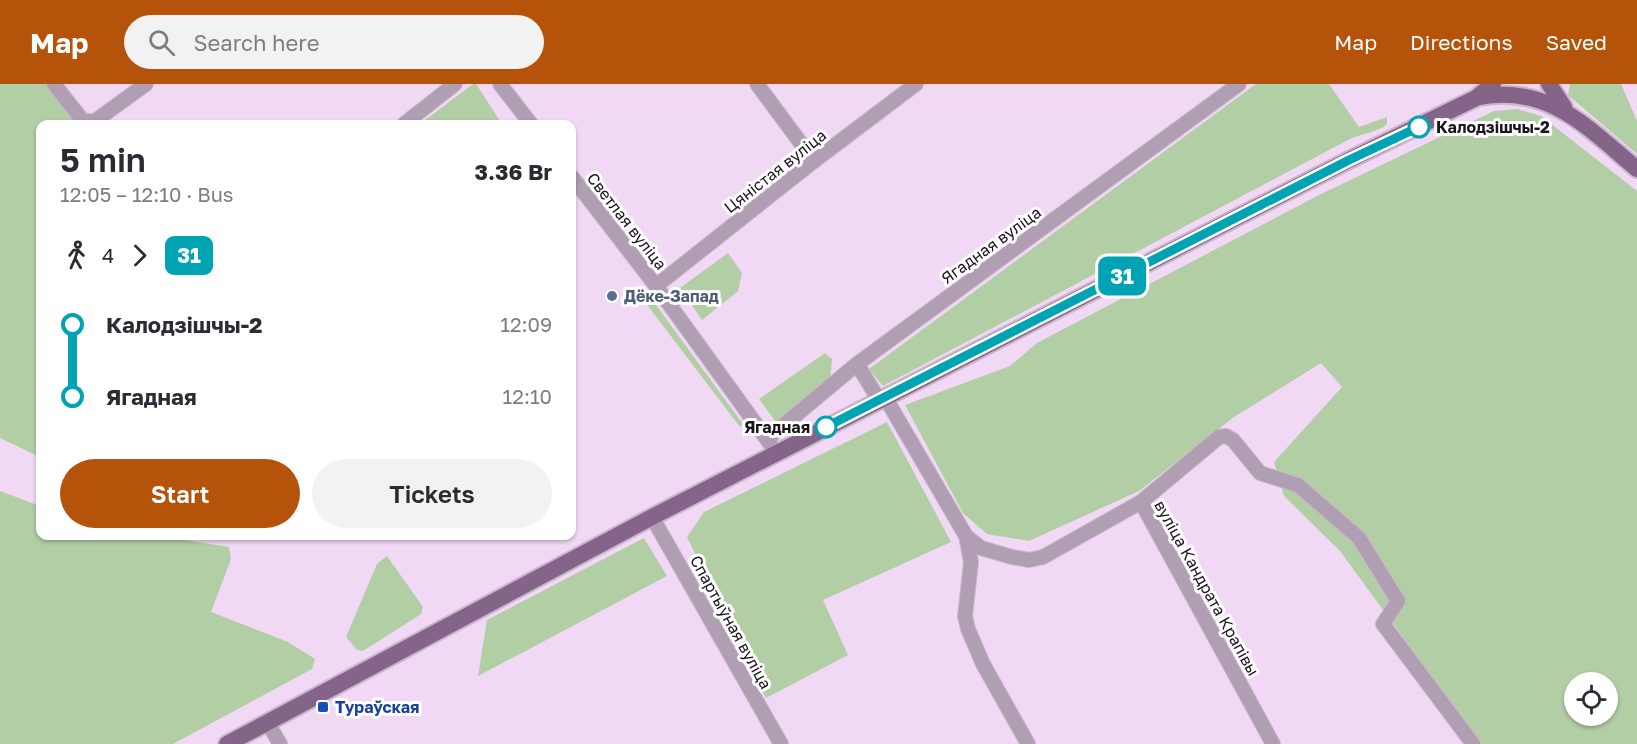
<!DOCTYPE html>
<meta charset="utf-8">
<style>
:root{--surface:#fff;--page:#f2f2f3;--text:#2b2b33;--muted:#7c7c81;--accent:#b45309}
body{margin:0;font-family:"Golos Text",sans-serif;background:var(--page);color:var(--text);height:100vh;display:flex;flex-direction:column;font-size:22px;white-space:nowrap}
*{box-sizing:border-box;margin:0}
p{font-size:20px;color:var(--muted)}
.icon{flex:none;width:33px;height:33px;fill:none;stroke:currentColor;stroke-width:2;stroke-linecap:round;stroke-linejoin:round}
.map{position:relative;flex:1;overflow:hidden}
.drawer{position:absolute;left:36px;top:36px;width:540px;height:420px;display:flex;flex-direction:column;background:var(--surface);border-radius:12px;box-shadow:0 2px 4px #0004}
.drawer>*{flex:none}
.badge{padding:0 12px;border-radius:9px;font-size:21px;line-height:39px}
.fabs{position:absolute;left:1564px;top:588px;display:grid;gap:12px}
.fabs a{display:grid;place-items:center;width:54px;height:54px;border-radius:50%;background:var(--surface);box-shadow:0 2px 4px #0004;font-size:30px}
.map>.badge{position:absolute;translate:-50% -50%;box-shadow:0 0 0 3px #fff}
.legs{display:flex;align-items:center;gap:9px;height:66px;padding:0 24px;font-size:20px}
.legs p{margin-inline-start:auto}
.head{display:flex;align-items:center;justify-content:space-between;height:102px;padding:0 24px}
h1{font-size:33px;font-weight:600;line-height:45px}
.button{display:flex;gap:12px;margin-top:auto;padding:12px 24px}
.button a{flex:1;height:69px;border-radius:36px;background:var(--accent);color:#fff;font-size:24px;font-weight:600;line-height:69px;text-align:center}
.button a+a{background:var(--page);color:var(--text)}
ul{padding:0 24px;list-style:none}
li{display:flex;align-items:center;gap:21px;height:72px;font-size:22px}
li i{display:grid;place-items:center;width:9px;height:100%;margin:0 8px;background:currentColor}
li i::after{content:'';width:15px;height:15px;margin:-8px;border:4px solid;border-radius:50%;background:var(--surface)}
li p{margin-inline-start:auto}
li:first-child i{background:linear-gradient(#0000 50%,currentColor 0)}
li:last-child i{background:linear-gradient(currentColor 50%,#0000 0)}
header{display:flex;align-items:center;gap:36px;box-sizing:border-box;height:84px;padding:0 30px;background:var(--accent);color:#fff}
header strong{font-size:28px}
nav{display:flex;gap:33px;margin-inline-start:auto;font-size:21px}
.search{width:420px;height:54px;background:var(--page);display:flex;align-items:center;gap:15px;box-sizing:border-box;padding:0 21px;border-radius:33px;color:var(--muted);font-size:22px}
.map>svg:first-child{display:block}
.green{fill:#b2cea5;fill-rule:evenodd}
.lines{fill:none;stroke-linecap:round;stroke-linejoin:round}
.minor-casing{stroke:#cbb6ce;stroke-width:16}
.major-casing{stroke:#cbb6ce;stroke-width:20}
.minor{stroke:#b09eb2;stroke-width:14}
.major{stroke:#846589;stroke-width:16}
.line-1-casing{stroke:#fff;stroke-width:14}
.line-1{stroke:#00a3b4;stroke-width:9}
.stop-1-dot{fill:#fff;stroke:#00a3b4;stroke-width:3}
.service-dot{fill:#5c6f8a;stroke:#fff;stroke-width:2}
.transit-dot{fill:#1a4fb4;stroke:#fff;stroke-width:2}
.labels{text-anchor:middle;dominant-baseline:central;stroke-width:6;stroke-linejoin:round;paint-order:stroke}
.stop-label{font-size:16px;font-weight:bold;fill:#1c141d;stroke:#fff;text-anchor:start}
.street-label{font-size:16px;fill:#1c141d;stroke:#fff}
.service-label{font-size:16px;font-weight:bold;fill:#4e5e75;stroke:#fff;text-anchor:start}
.transit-label{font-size:16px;font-weight:bold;fill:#164399;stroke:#fff;text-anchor:start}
</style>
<header>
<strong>Map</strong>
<div class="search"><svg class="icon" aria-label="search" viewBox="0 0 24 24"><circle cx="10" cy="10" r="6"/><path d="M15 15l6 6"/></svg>Search here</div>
<nav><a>Map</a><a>Directions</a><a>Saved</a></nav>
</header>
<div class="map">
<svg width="1637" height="660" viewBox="0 0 1637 660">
<rect width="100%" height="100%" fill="#f1d9f5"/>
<g class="green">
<path d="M 0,0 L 46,0 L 80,40 L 40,40 L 40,373 L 0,354 Z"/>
<path d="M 473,0 L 476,0 L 502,40 L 420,40 Z"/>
<path d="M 1256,0 L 1329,0 L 1359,43 L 1387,33 L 1387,40 C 1377,49 1362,49 1350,55 L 883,302 L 869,285 Z"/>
<path d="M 1570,0 L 1621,0 L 1637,37 L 1637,70 L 1568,11 Z"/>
<path d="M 1517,25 L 1541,32 L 1637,107 L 1637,660 L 1481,660 L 1340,467 L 1284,412 L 1274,378 L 1342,303 L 1321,279 L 1234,333 L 1139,407 L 1029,457 L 987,450 L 963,429 L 905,321 L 1010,282 L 1037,259 L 1317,112 L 1494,27 ZM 1575,598 L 1608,598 L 1608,632 L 1575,632 Z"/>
<path d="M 728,169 L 742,189 L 738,207 L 702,236 L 680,204 Z"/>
<path d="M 653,217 L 743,340 L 740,343 L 648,222 Z"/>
<path d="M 825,269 L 832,275 L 830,297 L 778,341 L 759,315 Z"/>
<path d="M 887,338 L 951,458 L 823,516 L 848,571 L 766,614 L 687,453 L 704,428 Z"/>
<path d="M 0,407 L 40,422 L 40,452 L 159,452 L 229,463 L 231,475 L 211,528 L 288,558 L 315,575 L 312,585 L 173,660 L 0,660 Z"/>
<path d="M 644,454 L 667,492 L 478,592 L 487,536 Z"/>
<path d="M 387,472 L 423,523 L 421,530 L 363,567 L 357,566 L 346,553 L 377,480 Z"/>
</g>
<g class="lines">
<defs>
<g id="minor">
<path d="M 54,0 L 83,37 L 95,37 L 146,0"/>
<path d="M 500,0 L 531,40"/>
<path d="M 757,0 L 814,77"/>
<path d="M 404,40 L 455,0"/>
<path d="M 572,93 L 656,202 L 771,361"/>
<path d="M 656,202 L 814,77 L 916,0"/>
<path d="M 857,280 L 879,316"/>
<path d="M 885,313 L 966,452 L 981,464 L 1012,473 L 1029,476 L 1043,473 L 1141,418 L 1219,353 L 1226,352 L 1233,356 L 1260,389 L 1298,401 L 1359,454 L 1398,517 L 1383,540 L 1473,660"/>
<path d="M 767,355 L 857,280 L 1239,0"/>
<path d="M 1141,418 L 1273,660"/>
<path d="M 652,433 L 781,660"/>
<path d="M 966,452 L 971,478 L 965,532 L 968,545 L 983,580 L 1028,660"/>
<path d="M 268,639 L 280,660"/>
</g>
<g id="major">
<path d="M 1549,0 L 1564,23"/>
<path d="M 1480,13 C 1549,0 1589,45 1637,85"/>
<path d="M 227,660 L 652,433 L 1349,76 L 1476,14 L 1493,0"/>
</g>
</defs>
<use href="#minor" class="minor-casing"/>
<use href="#major" class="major-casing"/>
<use href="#minor" class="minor"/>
<use href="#major" class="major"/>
</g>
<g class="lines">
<defs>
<path id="line-1" d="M 826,343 L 1349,76 L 1419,43"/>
</defs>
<use href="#line-1" class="line-1-casing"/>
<use href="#line-1" class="line-1"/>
</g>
<g class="stop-1-dot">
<circle cx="1419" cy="43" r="10"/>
<circle cx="826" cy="343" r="10"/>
</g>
<circle class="service-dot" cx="612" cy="212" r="6"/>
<rect class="transit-dot" x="317" y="617" width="12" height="12" rx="3"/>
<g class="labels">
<g class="stop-label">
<text x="1436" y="43">Калодзішчы-2</text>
<text x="810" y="343" text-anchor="end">Ягадная</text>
</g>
<g class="street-label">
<text transform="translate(775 87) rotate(-38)">Цяністая вуліца</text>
<text transform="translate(627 137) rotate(52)">Светлая вуліца</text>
<text transform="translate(991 161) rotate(-36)">Ягадная вуліца</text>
<text transform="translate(1207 504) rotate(61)">вуліца Кандрата Крапівы</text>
<text transform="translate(731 538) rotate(61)">Спартыўная вуліца</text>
</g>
<g class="service-label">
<text x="624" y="212">Дёке-Запад</text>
</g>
<g class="transit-label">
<text x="335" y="623">Тураўская</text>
</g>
</g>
</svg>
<div class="fabs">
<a><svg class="icon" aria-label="locate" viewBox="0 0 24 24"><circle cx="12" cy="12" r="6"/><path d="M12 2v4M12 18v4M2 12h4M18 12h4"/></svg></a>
</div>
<b class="badge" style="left:1122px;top:192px;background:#00a3b4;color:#fff">31</b>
<section class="drawer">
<div class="head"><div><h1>5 min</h1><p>12:05 – 12:10 · Bus</p></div><b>3.36 Br</b></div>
<div class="legs"><svg class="icon" aria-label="walk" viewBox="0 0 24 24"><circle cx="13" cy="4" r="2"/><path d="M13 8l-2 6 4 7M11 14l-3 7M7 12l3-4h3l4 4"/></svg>4<svg class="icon" aria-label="forward" viewBox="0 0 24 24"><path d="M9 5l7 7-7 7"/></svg><b class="badge" style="background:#00a3b4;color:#fff">31</b></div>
<ul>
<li><i style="color:#00a3b4"></i><b>Калодзішчы-2</b><p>12:09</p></li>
<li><i style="color:#00a3b4"></i><b>Ягадная</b><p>12:10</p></li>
</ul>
<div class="button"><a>Start</a><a>Tickets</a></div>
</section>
</div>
